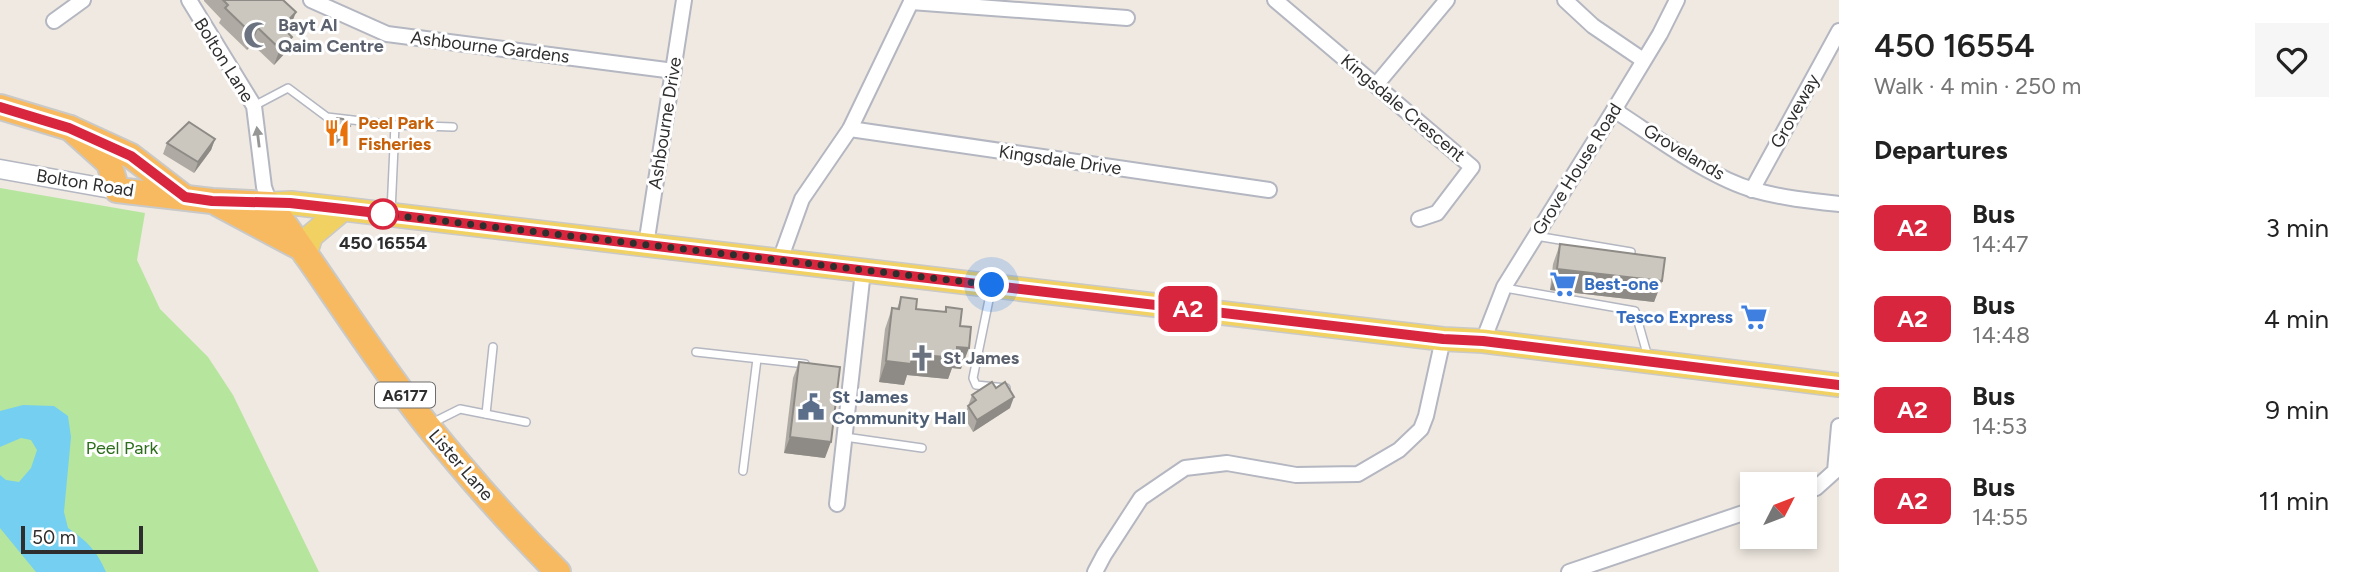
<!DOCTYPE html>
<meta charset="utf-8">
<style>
:root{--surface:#fff;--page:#f6f6f6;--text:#222;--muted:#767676}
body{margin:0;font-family:Figtree,sans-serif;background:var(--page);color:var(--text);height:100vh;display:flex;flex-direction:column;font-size:26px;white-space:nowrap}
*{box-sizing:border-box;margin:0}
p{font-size:23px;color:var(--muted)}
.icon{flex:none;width:38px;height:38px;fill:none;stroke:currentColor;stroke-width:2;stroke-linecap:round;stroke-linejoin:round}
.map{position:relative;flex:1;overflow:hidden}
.sheet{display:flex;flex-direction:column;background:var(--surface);width:525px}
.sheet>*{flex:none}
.badge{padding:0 14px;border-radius:10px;font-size:24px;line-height:46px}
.needle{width:46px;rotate:48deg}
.controls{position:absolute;left:1740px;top:472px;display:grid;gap:14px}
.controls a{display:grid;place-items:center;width:77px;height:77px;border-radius:0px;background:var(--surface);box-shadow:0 4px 10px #0003;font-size:35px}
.scale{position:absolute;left:21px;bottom:18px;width:122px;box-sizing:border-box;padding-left:7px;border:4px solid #2e2e2e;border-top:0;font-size:19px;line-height:24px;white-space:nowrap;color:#2e2e2e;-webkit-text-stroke:5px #fff;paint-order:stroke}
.you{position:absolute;width:35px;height:35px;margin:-18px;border:5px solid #fff;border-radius:50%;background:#1a73e8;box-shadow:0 0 0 10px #1a73e833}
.map>.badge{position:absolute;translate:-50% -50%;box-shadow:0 0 0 4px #fff}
h2{padding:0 35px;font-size:26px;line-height:63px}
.round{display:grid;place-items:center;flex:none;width:74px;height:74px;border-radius:0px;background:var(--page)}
.summary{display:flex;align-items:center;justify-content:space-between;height:119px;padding:0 35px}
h1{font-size:33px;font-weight:600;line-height:52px}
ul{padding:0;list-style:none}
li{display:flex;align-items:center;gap:21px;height:91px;padding:0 35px}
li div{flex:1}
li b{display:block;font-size:26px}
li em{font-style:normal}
li .badge{min-width:77px;font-weight:700;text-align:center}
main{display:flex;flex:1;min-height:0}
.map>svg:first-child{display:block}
.green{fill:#b6e59e}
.water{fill:#75cff0}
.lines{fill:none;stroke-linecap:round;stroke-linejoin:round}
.service-casing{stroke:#b4b7c1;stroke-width:10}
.minor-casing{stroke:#b4b7c1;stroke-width:18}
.tertiary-casing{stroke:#b4b7c1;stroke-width:21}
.primary-casing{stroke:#c9c9c9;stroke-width:26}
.trunk-casing{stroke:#c9c9c9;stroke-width:28}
.service{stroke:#fff;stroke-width:7}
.minor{stroke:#fff;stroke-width:14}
.tertiary{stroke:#fff;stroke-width:18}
.primary{stroke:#f2d163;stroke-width:23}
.trunk{stroke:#f8ba60;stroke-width:24}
.wall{fill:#afaba4}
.shaded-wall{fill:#8e8b86}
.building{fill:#cbc7bf;stroke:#8e8b86;stroke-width:2}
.oneway{fill:#969696}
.line-casing{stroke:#fff;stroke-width:16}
.line{stroke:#d7263d;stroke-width:10}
.walk{stroke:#2e2e2e;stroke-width:7;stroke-dasharray:0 12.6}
.stop-dot{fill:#fff;stroke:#d7263d;stroke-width:3.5}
.labels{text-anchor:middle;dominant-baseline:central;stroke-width:6;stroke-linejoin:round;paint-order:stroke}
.shield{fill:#fff;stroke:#6d6d6d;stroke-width:2}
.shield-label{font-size:16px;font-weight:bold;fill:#2e2e2e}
.worship-label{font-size:18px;font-weight:bold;fill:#5b616d;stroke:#fff;text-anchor:start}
.street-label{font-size:18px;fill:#2e2e2e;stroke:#fff}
.food-label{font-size:18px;font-weight:bold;fill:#c56008;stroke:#fff;text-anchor:start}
.stop-label{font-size:18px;font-weight:bold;fill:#2e2e2e;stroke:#fff}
.shop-label{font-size:18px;font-weight:bold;fill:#366cbe;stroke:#fff;text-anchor:start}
.service-label{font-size:18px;font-weight:bold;fill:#4e5e75;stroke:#fff;text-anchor:start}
.park-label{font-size:18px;fill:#2c6e1b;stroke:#fff}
</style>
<main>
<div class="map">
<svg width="1839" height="572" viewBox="0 0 1839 572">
<rect width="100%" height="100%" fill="#efe9e1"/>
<path class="green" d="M 0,188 L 145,213 L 137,260 L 160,309 L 208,357 L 233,395 L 319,572 L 0,572 Z"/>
<path class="water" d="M 23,405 L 54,406 L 68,416 L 71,437 L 64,512 L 68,528 C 87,541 97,551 106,572 L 36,572 L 0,528 L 0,475 L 6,480 L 19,482 L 31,468 L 37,450 L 31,440 L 21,438 L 0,447 L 0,411 Z"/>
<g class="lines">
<defs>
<g id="service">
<path d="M 254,106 L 288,88 L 327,117 L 395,125 L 453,127"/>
<path d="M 391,212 L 395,125"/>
<path d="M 1536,236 L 1631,252"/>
<path d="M 1505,288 L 1635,311 L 1648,357"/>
<path d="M 991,290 L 973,378 L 976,385 L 1006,388"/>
<path d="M 696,352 L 805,364"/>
<path d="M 486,414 L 493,347"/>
<path d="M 430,424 L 460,409 L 526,422"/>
<path d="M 845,437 L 922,448"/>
<path d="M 743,471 L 757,359"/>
</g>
<g id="minor">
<path d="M 189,0 L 254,106 L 264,187 L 270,204"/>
<path d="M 311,0 L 387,34 L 674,71"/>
<path d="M 1275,0 L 1472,167 L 1437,213 L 1419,219"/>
<path d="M 1565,0 L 1593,26 L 1643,60"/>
<path d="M 911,2 L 1127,18"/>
<path d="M 54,21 L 83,0"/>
<path d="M 1376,85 L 1447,0"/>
<path d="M 1614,110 C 1655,136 1708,177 1754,190 C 1782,198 1811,201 1839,204"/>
<path d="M 850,129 L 1269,190"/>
<path d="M 1752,190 L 1839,31"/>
<path d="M 646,245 L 684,0"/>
<path d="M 780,260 L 802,199 L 850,129 L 912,0"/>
<path d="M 1483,341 L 1504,287 L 1614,110 L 1660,34 L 1677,0"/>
<path d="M 1804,492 L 1816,488 L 1835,471 L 1839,426"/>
<path d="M 837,504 L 863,271"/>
<path d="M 1095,572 L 1104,555 L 1141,498 L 1185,468 L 1227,463 L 1296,475 L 1358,474 L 1399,450 L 1421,429 L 1426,416 L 1443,339"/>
<path d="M 1569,572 L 1752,510"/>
</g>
<path id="tertiary" d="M 0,169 L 117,190"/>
<g id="primary">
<path d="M 270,204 L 291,203 L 343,209 L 1443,339 L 1483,341 L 1839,385"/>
<path d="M 305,255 L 311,236 L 343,209"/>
</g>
<g id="trunk">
<path d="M 0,107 L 70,128 L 131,156 L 183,196"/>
<path d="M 70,128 L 109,163 L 117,190 L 212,201 L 270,204 C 324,277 371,355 427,425 C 468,476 512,526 558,572"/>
<path d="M 218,204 L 297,246"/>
</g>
</defs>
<use href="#service" class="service-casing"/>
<use href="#minor" class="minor-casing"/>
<use href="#tertiary" class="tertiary-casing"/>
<use href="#primary" class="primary-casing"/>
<use href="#trunk" class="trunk-casing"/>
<use href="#service" class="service"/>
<use href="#minor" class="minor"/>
<use href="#tertiary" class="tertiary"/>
<use href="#primary" class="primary"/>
<use href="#trunk" class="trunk"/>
</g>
<g class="wall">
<path d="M 204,0 L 283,0 L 290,28 L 287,31 L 292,37 L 286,52 L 274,65 L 252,44 L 247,50 L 219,23 L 221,19 L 204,1 Z"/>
<path d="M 350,126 L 348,132 L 336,144 L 326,133 L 328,128 Z"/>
<path d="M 215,139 L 211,150 L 194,173 L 163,154 L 167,143 Z"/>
<path d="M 1560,244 L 1662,281 L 1654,302 L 1550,290 L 1553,264 Z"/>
<path d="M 901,297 L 916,309 L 944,312 L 946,307 L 960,326 L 961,369 L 952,368 L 948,379 L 907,375 L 904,385 L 879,382 L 885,329 L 892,308 L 897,309 Z"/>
<path d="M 799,362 L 825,458 L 784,453 L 793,378 Z"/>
<path d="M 972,395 L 1010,408 L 973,432 L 964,417 Z"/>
</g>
<g class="shaded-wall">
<path d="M 296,12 L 290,28 L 276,42 L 282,27 Z"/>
<path d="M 258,28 L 252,44 L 247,50 L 252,34 Z"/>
<path d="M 292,37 L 286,52 L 274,65 L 280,49 Z"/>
<path d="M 350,126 L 348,132 L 336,144 L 338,138 Z"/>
<path d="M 215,139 L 211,150 L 194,173 L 198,162 Z"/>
<path d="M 1557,269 L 1662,281 L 1654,302 L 1550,290 Z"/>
<path d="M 957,347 L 969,348 L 961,369 L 952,368 L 948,379 L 907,375 L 904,385 L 879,382 L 886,361 L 912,354 Z"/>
<path d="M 1014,397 L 1010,408 L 973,432 L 977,420 Z"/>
<path d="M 790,437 L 831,442 L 825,458 L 784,453 Z"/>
</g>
<g class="building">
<path d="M 223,0 L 283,0 L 296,12 L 282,27 L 292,37 L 280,49 L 258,28 L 252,34 L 225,8 L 228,5 Z"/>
<path d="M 337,118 L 343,119 L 350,126 L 338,138 L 328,128 Z"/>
<path d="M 189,122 L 215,139 L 198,162 L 167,143 Z"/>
<path d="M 1560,244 L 1665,258 L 1662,281 L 1557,269 Z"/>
<path d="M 901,297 L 917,299 L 916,309 L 946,312 L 946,307 L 962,309 L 960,326 L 971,327 L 969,348 L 957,347 L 956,358 L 912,354 L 911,364 L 886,361 L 892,308 L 899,309 Z"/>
<path d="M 799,362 L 840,367 L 831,442 L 790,437 Z"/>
<path d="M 992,382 L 996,388 L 1005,382 L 1014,397 L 977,420 L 968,406 L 976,400 L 972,395 Z"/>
</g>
<defs><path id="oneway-solid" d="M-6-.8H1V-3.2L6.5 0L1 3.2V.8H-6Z" transform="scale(1.75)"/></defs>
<use class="oneway" href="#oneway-solid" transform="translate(258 137) rotate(-97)"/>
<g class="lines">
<defs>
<path id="line" d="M 0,107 L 69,128 L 131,156 L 185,197 L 212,201 L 290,203 L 343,209 L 1443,339 L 1483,341 L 1839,385"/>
</defs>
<use href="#line" class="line-casing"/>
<use href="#line" class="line"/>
<path class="walk" d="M 383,214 L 992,285"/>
</g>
<defs>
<symbol id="mosque-bare" viewBox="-9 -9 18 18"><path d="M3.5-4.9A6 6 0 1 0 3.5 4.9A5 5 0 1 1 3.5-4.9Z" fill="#6b7280" stroke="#fff" stroke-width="2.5" paint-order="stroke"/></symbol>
<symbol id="restaurant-bare" viewBox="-9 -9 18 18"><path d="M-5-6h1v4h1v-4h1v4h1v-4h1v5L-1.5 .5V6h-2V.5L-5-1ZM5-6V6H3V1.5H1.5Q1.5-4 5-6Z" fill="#e8710a" stroke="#fff" stroke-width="2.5" paint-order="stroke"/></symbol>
<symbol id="supermarket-bare" viewBox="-9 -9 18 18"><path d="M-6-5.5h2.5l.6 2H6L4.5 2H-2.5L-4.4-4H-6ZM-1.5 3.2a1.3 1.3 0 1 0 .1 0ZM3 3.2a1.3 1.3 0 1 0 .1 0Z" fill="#3f7fe0" stroke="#fff" stroke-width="2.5" paint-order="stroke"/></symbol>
<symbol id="church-bare" viewBox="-9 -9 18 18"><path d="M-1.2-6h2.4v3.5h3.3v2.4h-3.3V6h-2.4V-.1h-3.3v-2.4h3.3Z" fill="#6b7280" stroke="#fff" stroke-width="2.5" paint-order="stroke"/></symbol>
<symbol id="civic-bare" viewBox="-9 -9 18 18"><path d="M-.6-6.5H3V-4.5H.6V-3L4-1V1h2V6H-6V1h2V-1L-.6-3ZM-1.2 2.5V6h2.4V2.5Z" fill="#5c6f8a" stroke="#fff" stroke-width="2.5" paint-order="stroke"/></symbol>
</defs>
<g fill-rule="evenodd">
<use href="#mosque-bare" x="238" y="16" width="38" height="38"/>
<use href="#restaurant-bare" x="318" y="114" width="38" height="38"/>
<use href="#supermarket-bare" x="1544" y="265" width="38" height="38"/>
<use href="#supermarket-bare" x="1735" y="298" width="38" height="38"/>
<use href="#church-bare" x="903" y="339" width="38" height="38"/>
<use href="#civic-bare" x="792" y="388" width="38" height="38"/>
</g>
<circle class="stop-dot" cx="383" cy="214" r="14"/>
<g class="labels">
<rect class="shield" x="375" y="382.5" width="60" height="25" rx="5"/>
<g class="shield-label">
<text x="405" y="395">A6177</text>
</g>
<g class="worship-label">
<text x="278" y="25">Bayt Al<tspan x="278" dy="21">Qaim Centre</tspan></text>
<text x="943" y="358">St James</text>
</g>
<g class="street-label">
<text transform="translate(490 47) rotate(7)">Ashbourne Gardens</text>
<text transform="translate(224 60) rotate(58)">Bolton Lane</text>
<text transform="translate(1403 108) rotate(40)">Kingsdale Crescent</text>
<text transform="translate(1795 111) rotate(-61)">Groveway</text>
<text transform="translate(665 123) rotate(-81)">Ashbourne Drive</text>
<text transform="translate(1684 152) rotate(31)">Grovelands</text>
<text transform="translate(1060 160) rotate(8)">Kingsdale Drive</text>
<text transform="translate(1577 169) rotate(-58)">Grove House Road</text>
<text transform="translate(85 183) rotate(9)">Bolton Road</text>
<text transform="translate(461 465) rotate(49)">Lister Lane</text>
</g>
<g class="food-label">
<text x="358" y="123">Peel Park<tspan x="358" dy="21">Fisheries</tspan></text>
</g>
<g class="stop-label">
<text x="383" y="243">450 16554</text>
</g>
<g class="shop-label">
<text x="1584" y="284">Best-one</text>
<text x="1733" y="317" text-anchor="end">Tesco Express</text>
</g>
<g class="service-label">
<text x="832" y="397">St James<tspan x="832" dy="21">Community Hall</tspan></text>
</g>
<g class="park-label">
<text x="122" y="448">Peel Park</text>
</g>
</g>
</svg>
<div class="controls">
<a><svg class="needle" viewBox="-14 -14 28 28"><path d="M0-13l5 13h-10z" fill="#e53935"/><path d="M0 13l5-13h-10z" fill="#767676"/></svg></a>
</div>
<div class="scale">50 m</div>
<div class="you" style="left:992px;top:285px"></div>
<b class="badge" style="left:1188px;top:309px;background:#d7263d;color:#fff">A2</b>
</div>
<section class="sheet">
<div class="summary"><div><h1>450 16554</h1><p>Walk · 4 min · 250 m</p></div><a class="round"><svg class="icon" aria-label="heart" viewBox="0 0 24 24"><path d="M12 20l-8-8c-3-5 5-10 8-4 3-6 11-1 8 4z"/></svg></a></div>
<h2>Departures</h2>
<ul>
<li><span class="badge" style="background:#d7263d;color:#fff">A2</span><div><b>Bus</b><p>14:47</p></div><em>3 min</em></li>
<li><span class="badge" style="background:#d7263d;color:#fff">A2</span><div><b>Bus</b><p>14:48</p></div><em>4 min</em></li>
<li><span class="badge" style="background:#d7263d;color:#fff">A2</span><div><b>Bus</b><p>14:53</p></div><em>9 min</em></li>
<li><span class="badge" style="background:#d7263d;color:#fff">A2</span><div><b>Bus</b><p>14:55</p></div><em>11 min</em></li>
</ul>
</section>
</main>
